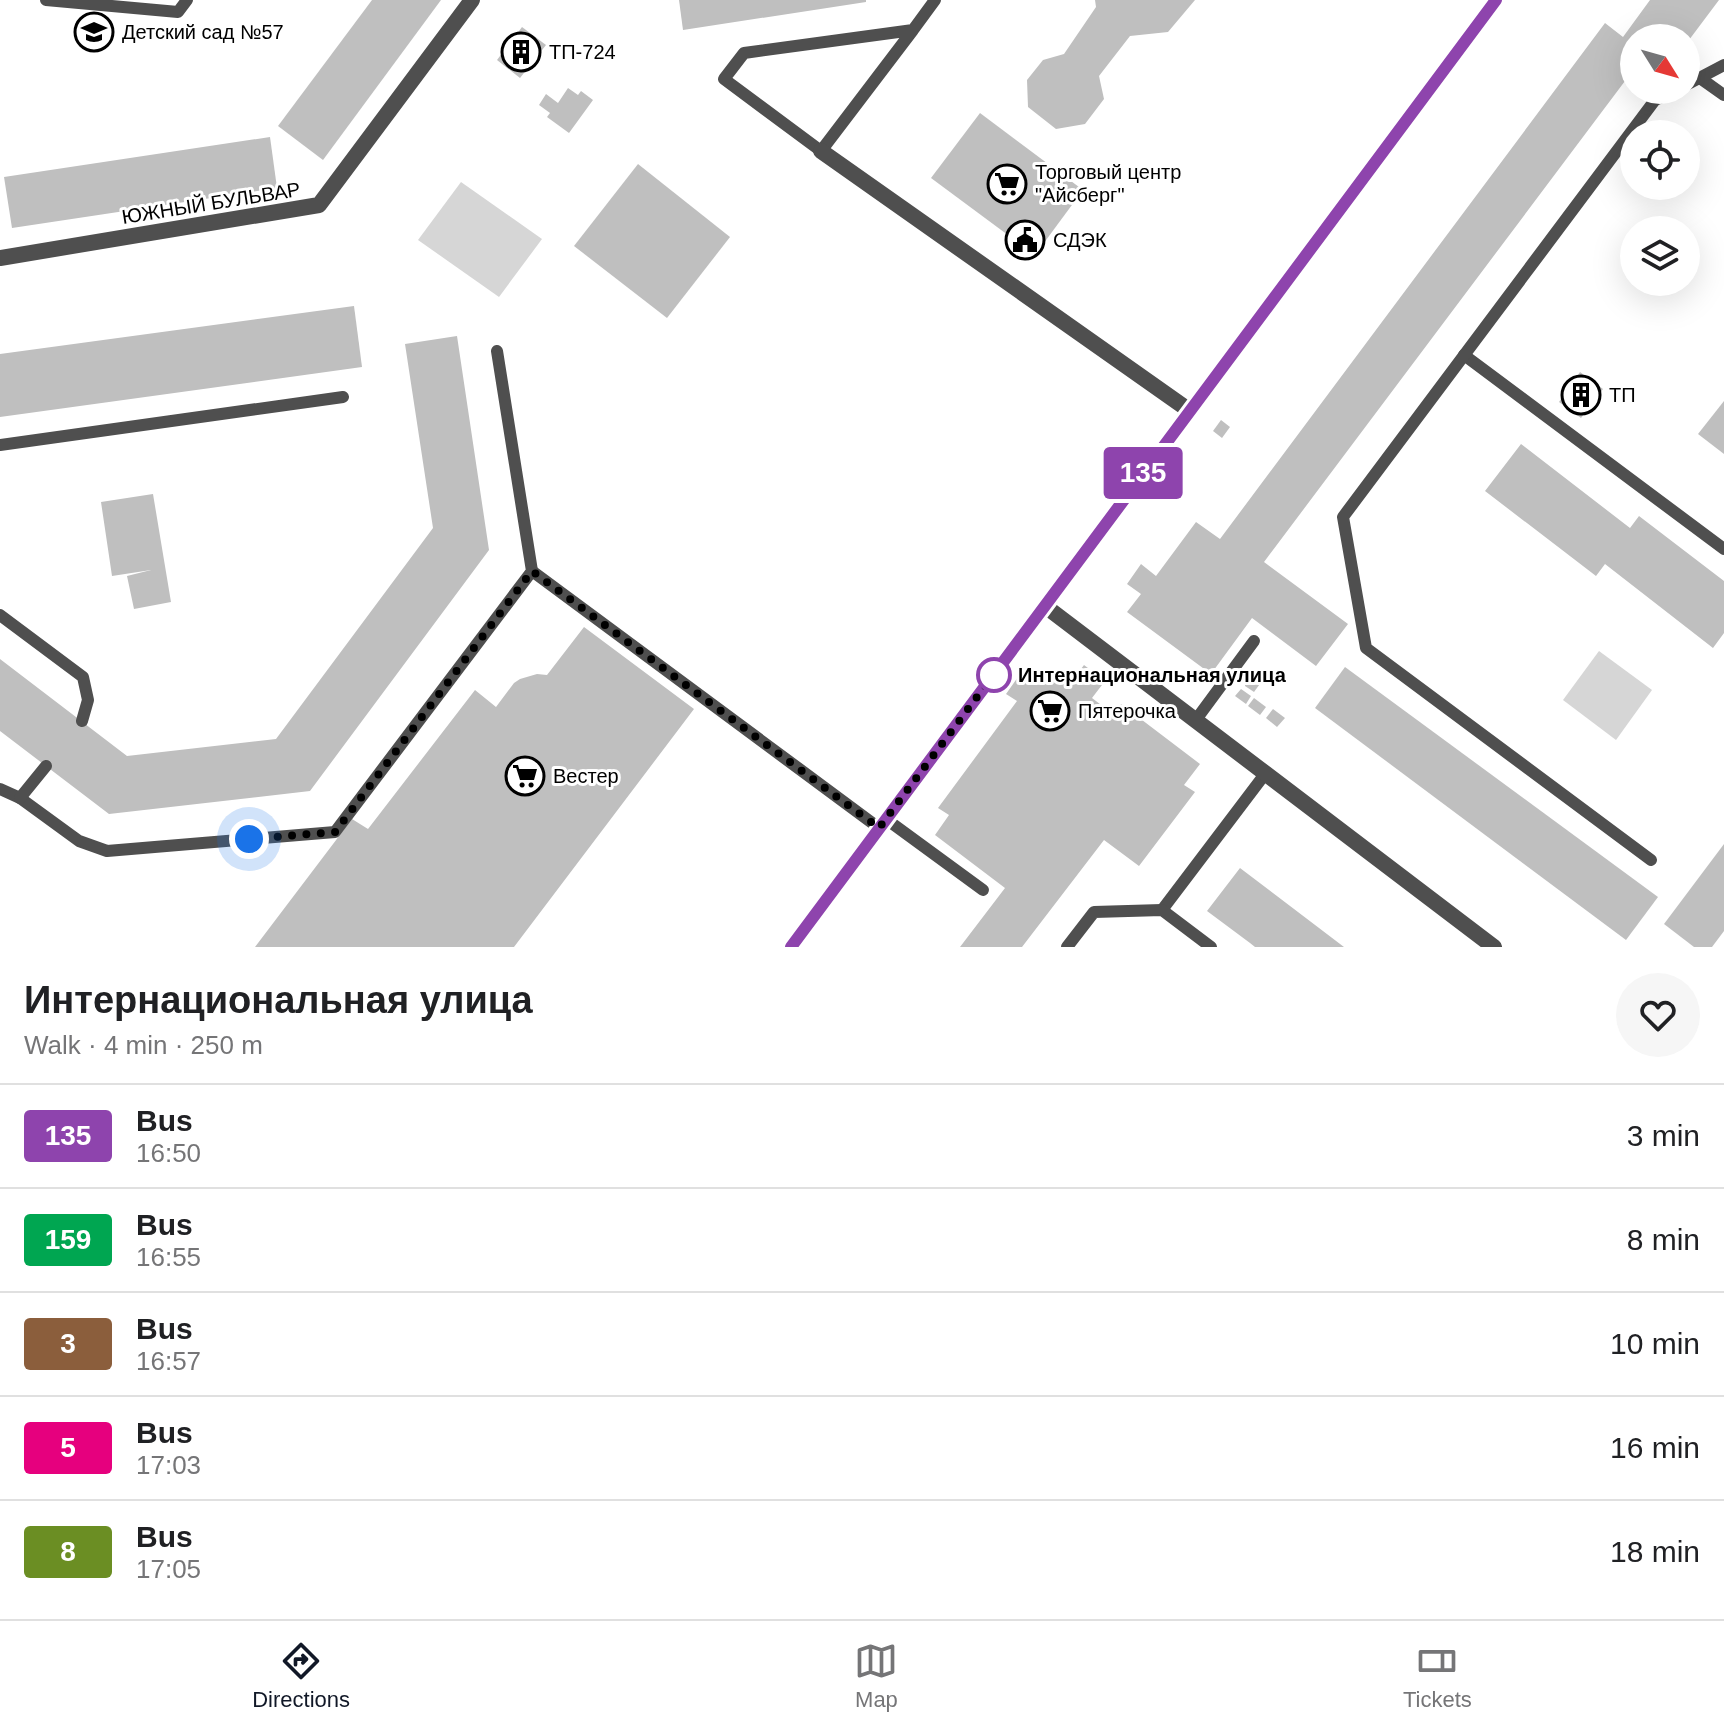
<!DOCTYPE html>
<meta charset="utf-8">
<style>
:root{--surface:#fff;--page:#f6f6f6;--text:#202124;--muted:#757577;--line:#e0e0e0;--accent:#111827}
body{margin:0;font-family:Arial,sans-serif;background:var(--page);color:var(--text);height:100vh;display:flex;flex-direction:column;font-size:30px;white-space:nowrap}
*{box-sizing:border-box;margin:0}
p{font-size:26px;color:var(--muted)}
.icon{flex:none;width:44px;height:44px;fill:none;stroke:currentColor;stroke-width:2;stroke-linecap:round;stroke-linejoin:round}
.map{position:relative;height:947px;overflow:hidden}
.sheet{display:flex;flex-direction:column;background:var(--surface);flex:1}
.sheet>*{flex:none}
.badge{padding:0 16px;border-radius:6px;font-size:28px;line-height:52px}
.needle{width:52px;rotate:127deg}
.controls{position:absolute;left:1620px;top:24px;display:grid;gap:16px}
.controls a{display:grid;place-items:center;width:80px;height:80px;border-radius:50%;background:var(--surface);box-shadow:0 8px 32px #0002;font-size:40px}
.you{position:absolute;width:40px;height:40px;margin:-20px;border:6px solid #fff;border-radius:50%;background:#1a73e8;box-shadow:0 0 0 12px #1a73e833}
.map>.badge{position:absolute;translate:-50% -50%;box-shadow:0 0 0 4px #fff}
.round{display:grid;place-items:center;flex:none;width:84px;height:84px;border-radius:42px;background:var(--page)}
.headline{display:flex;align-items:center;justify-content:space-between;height:136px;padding:0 24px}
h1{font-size:38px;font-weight:700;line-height:60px}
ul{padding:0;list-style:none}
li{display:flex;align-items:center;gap:24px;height:104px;padding:0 24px;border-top:2px solid var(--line)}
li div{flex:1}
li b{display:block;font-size:30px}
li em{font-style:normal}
li .badge{min-width:88px;font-weight:700;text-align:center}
.dock{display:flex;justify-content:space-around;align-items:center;height:112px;border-top:2px solid var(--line);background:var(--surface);font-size:22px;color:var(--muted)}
.dock a{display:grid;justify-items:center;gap:4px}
.dock .current{color:var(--accent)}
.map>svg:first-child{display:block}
.green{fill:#d6d6d6}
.building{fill:#bfbfbf}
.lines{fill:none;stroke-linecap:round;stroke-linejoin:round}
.service{stroke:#4f4f4f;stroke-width:12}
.minor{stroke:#4f4f4f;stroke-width:16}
.secondary{stroke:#1c1c1c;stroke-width:16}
.line-casing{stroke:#fff;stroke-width:18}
.line{stroke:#8e44ad;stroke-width:12}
.walk{stroke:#000;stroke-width:8;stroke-dasharray:0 14.4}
.stop-dot{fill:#fff;stroke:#8e44ad;stroke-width:4}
.labels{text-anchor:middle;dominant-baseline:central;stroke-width:6;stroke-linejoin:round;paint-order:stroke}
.poi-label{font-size:20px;fill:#000;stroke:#fff;text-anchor:start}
.street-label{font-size:20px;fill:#000;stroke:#fff}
.stop-label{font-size:20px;font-weight:bold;fill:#000;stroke:#fff;text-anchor:start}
</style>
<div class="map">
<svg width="1724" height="947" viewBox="0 0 1724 947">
<rect width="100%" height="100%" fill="#fff"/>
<g class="green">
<path d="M 461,182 L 542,239 L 499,297 L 418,240 Z"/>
<path d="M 1599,651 L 1652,690 L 1616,740 L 1563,700 Z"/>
</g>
<g class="building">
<path d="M 372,0 L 441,0 L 323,160 L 278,126 Z"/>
<path d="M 679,0 L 866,0 L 866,2 L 683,30 Z"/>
<path d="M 1095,0 L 1195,0 L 1168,32 L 1130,36 L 1099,76 L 1104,99 L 1085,124 L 1056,129 L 1028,107 L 1027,80 L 1043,60 L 1064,54 L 1096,7 Z"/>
<path d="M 1650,0 L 1719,0 L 1686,44 L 1686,38 L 1634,38 L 1634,69 L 1264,562 L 1348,624 L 1316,666 L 1252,618 L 1211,674 L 1127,612 L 1141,594 L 1127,584 L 1141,564 L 1156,576 L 1196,522 L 1220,539 L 1605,23 L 1623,37 Z"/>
<path d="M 522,27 L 546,45 L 520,78 L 497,60 Z"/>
<path d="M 568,88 L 578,95 L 581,91 L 593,100 L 569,133 L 547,117 L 550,113 L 539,105 L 546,94 L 558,103 Z"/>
<path d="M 980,113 L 1083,190 L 1035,255 L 931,178 Z"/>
<path d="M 270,137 L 277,188 L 12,228 L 4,177 Z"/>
<path d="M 638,164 L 730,237 L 667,318 L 574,246 Z"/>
<path d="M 354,306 L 362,367 L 0,417 L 0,354 Z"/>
<path d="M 457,336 L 489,550 L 310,791 L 109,814 L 0,731 L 0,659 L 127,756 L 276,739 L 433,528 L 405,344 Z"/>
<path d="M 1580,372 L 1603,389 L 1581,418 L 1559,402 Z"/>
<path d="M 1724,401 L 1724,454 L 1698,434 Z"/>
<path d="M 1221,420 L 1230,427 L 1222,438 L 1213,431 Z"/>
<path d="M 1521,444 L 1630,528 L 1639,516 L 1724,581 L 1724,633 L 1713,648 L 1605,564 L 1596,576 L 1485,491 Z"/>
<path d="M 153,494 L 171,602 L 134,609 L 127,576 L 151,570 L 112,576 L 101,502 Z"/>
<path d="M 584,627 L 694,709 L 514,947 L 255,947 L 352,819 L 368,829 L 475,690 L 496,707 L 514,683 L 520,679 L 537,674 L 547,675 Z"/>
<path d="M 1084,665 L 1105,681 L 1092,698 L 1113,714 L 1121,704 L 1200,764 L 1184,785 L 1195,792 L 1139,866 L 1104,840 L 1022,947 L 960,947 L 1005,888 L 935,835 L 949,815 L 938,808 L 1017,701 L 1006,694 L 1025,667 L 1046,682 L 1054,670 L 1071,682 Z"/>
<path d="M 1345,667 L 1658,897 L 1626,940 L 1315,708 Z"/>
<path d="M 1253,675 L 1262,681 L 1254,692 L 1245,686 L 1245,681 L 1248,676 Z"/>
<path d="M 1241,689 L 1251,696 L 1246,704 L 1235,696 Z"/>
<path d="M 1254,698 L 1266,707 L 1260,715 L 1248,706 Z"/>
<path d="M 1273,709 L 1285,718 L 1277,727 L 1266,718 Z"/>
<path d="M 1724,844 L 1724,931 L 1712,947 L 1694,947 L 1664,924 Z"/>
<path d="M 1240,868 L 1344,947 L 1255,947 L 1250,943 L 1207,911 Z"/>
</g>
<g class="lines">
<g class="service">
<path d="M 46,0 L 178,12 L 187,0"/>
<path d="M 913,30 L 821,151 L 724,79 L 744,53 L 913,30 L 935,0"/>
<path d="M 1700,78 L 1724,95"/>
<path d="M 1686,85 L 1724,65"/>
<path d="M 1464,355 L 1724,549"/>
<path d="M 0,445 L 343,397"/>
<path d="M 532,571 L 879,828"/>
<path d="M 0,615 L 83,677 L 88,700 L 82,721"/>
<path d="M 1195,721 L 1254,641"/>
<path d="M 0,789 L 20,798 L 79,841 L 107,851 L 335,832 L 532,571 L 497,351"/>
<path d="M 20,798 L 46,766"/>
<path d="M 886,819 L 983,890"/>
<path d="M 1651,860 L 1366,648 L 1343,517 L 1655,100 L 1676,90"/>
<path d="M 1162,910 L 1265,774"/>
<path d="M 1067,947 L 1094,912 L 1162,910 L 1211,947"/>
</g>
<g class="minor">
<path d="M 821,151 L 1190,411"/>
<path d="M 0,258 L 319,205 L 472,0"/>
<path d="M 1045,606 L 1494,947"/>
</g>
<path class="secondary" d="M 791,947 L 1496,0"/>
</g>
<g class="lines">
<defs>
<path id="line" d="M 791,947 L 1496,0"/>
</defs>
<use href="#line" class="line-casing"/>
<use href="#line" class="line"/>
<path class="walk" d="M 249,839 L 335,832 L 532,571 L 879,828 L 995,673 L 994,675"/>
</g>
<defs>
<symbol id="school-ring" viewBox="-11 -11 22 22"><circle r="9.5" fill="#fff" stroke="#000" stroke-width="1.5"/><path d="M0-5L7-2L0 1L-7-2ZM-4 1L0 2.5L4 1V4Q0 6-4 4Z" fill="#000"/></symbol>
<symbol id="building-ring" viewBox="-11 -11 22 22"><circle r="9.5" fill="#fff" stroke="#000" stroke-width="1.5"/><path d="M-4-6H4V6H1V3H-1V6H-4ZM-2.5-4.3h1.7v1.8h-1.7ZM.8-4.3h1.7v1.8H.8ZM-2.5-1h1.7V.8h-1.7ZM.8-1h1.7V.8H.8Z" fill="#000"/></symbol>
<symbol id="supermarket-ring" viewBox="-11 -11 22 22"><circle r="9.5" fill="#fff" stroke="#000" stroke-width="1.5"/><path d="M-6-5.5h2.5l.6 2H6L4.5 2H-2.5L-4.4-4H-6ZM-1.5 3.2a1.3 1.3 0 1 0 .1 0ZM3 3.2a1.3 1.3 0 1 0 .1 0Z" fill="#000"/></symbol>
<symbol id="civic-ring" viewBox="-11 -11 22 22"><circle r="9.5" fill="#fff" stroke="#000" stroke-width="1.5"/><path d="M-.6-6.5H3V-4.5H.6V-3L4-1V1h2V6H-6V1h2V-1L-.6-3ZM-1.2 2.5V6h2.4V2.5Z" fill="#000"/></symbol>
</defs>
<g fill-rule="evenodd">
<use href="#school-ring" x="72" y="10" width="44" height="44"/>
<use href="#building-ring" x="499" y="30" width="44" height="44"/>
<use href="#supermarket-ring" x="985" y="162" width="44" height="44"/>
<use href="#civic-ring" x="1003" y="218" width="44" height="44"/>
<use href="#building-ring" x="1559" y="373" width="44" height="44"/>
<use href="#supermarket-ring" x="1028" y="689" width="44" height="44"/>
<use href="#supermarket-ring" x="503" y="754" width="44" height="44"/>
</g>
<circle class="stop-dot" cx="994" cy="675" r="16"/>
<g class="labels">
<g class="poi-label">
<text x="122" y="32">Детский сад №57</text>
<text x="549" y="52">ТП-724</text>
<text x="1035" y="172">Торговый центр<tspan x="1035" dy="23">"Айсберг"</tspan></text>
<text x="1053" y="240">СДЭК</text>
<text x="1609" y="395">ТП</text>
<text x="1078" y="711">Пятерочка</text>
<text x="553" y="776">Вестер</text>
</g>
<g class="street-label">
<text transform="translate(211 203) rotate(-9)">ЮЖНЫЙ БУЛЬВАР</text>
</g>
<g class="stop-label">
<text x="1018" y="675">Интернациональная улица</text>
</g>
</g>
</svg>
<div class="controls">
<a><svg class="needle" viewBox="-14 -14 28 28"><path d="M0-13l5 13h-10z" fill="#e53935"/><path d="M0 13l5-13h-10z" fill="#757577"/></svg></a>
<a><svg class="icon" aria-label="locate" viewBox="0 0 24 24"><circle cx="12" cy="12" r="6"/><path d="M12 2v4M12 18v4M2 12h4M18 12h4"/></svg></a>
<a><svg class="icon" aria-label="layers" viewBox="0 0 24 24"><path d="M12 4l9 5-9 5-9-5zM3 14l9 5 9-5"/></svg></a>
</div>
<div class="you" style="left:249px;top:839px"></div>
<b class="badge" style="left:1143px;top:473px;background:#8e44ad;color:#fff">135</b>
</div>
<section class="sheet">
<div class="headline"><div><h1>Интернациональная улица</h1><p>Walk · 4 min · 250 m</p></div><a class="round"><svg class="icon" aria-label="heart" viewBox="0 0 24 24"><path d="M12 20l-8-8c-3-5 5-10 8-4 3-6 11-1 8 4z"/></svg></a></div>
<ul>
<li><span class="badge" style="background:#8e44ad;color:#fff">135</span><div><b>Bus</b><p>16:50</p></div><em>3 min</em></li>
<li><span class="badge" style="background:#00a651;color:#fff">159</span><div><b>Bus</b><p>16:55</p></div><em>8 min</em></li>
<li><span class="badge" style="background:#8b5e3c;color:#fff">3</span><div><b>Bus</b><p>16:57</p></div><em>10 min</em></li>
<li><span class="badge" style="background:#e6007e;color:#fff">5</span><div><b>Bus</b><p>17:03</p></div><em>16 min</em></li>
<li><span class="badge" style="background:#6b8e23;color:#fff">8</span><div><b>Bus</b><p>17:05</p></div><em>18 min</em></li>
</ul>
</section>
<nav class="dock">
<a class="current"><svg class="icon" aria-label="directions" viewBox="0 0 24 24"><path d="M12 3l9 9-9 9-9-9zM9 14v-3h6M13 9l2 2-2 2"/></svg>Directions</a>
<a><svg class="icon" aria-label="map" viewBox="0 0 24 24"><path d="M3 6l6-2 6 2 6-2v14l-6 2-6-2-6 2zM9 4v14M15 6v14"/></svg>Map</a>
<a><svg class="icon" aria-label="tickets" viewBox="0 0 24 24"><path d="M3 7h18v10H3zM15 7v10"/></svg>Tickets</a>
</nav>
